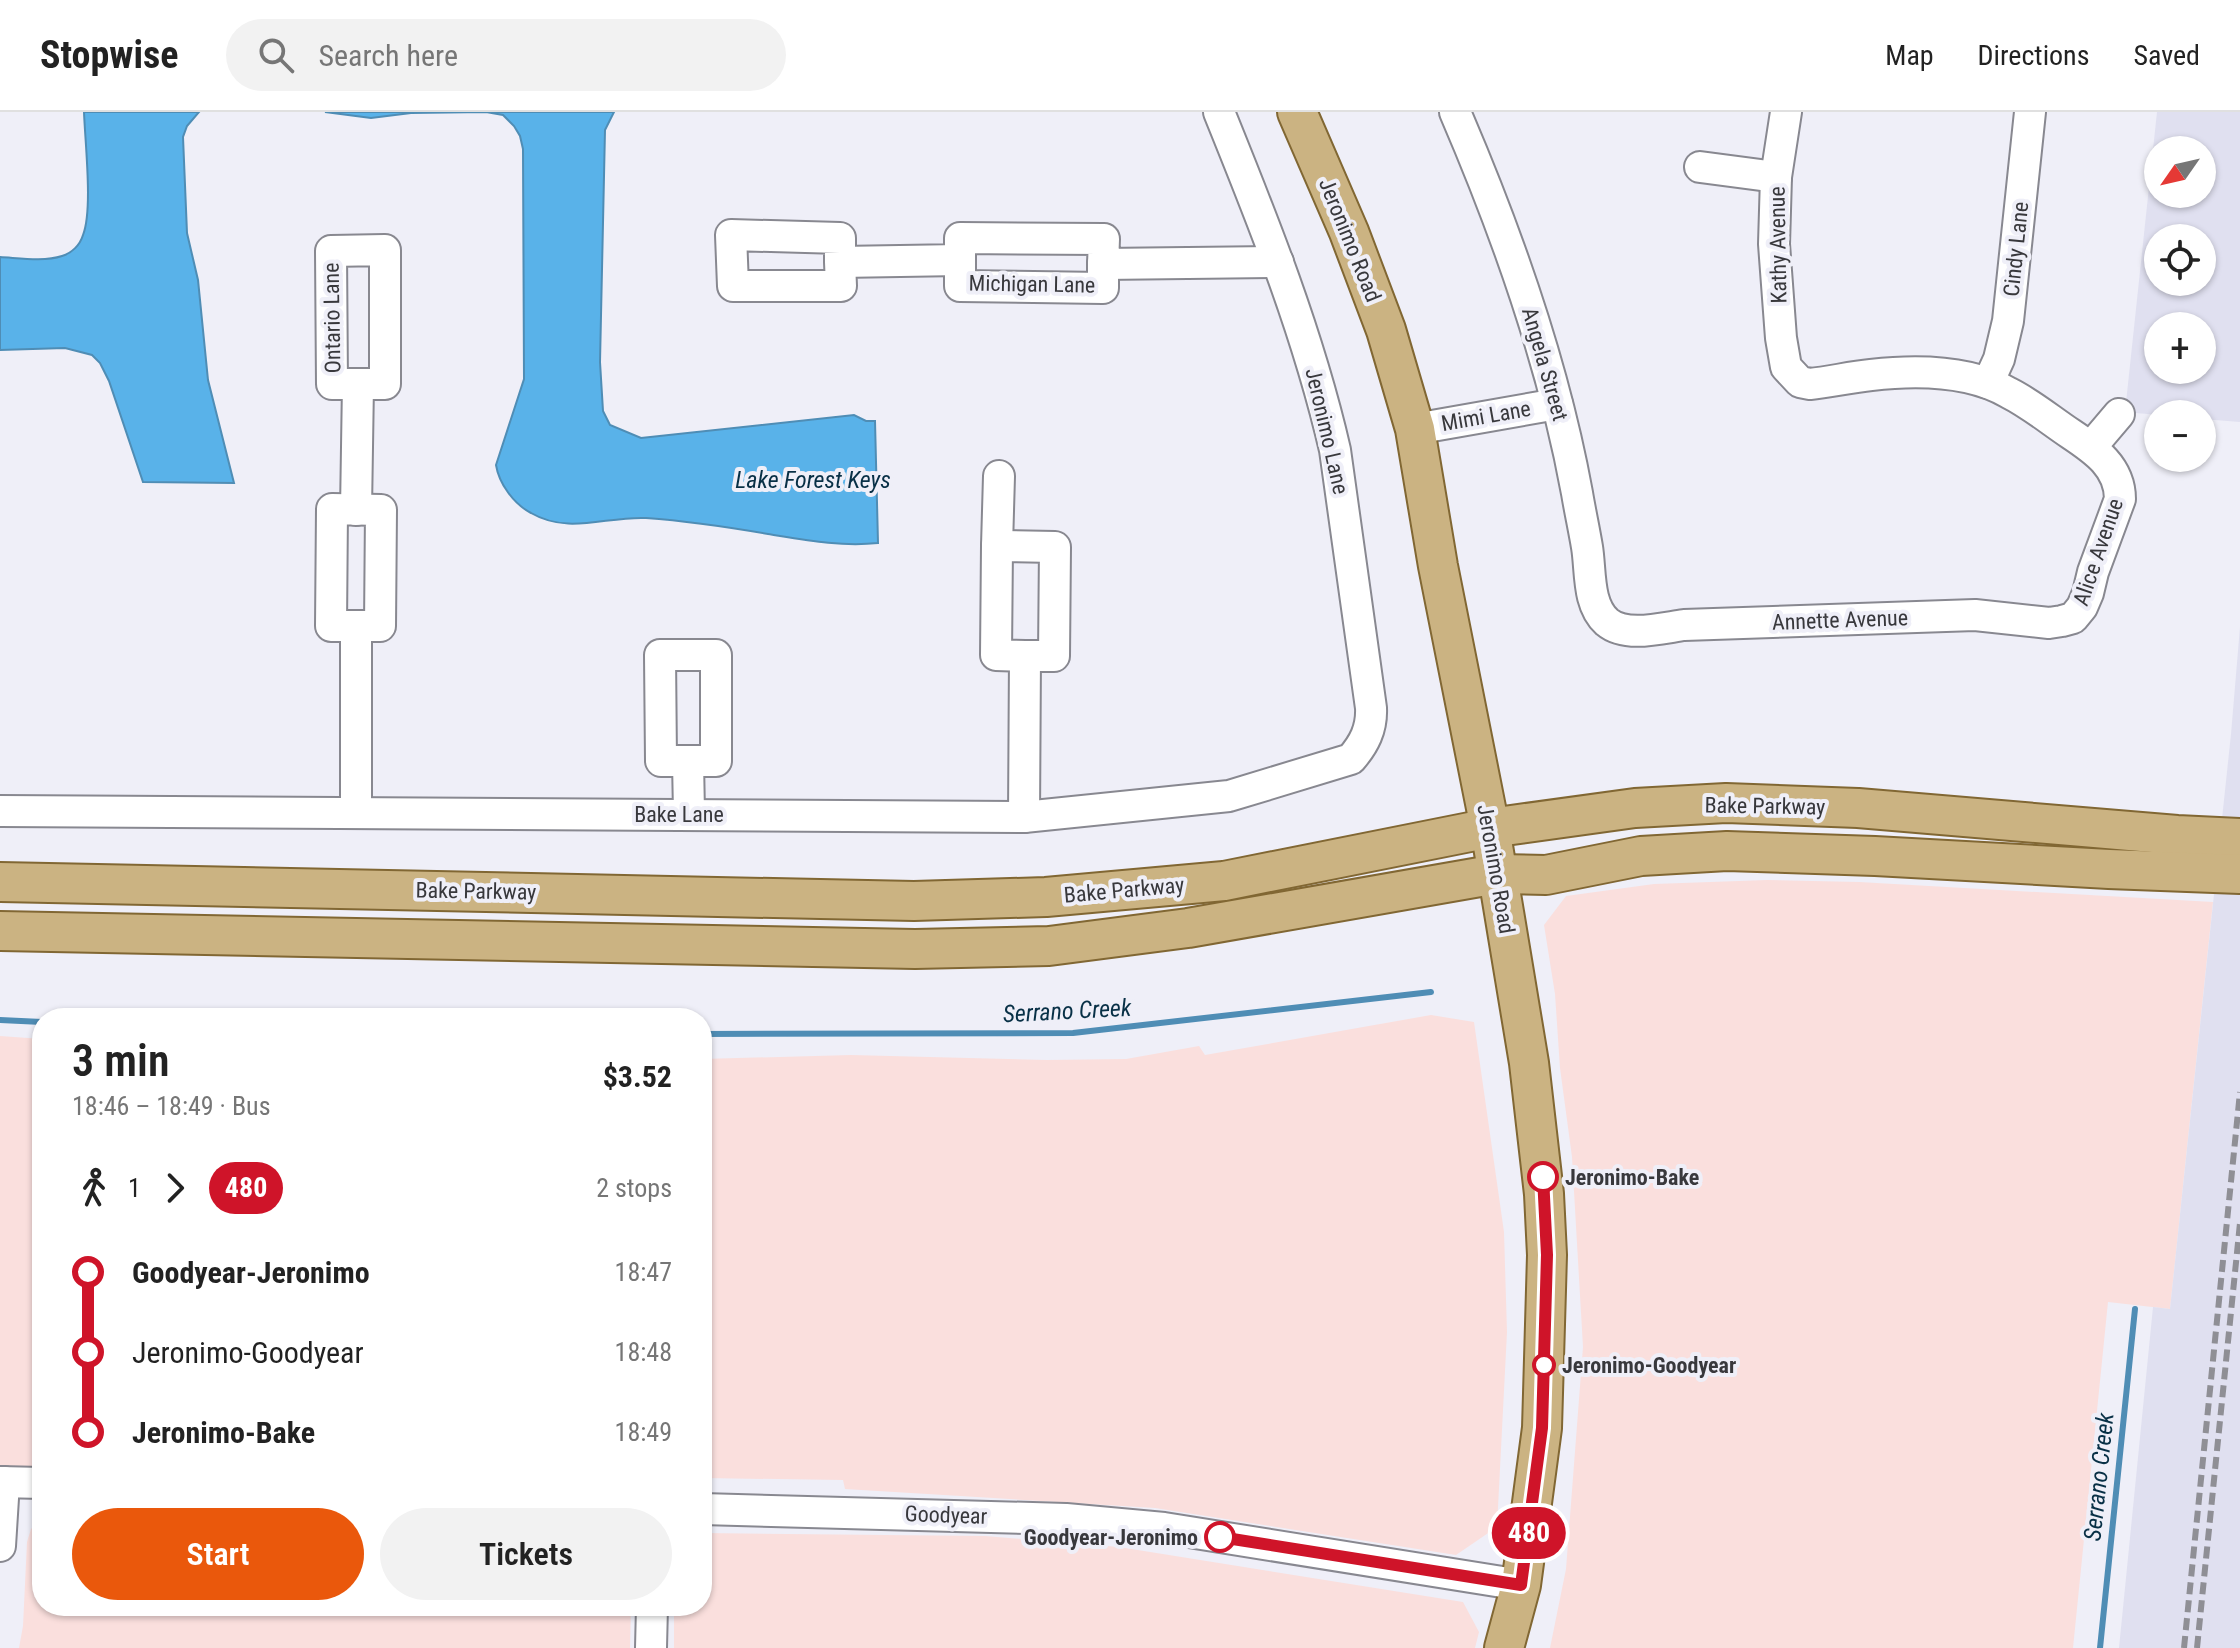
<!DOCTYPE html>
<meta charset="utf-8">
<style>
:root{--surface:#fff;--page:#f2f2f2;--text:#222;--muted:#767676;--line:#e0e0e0;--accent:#ea580c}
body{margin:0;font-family:"Roboto Condensed",sans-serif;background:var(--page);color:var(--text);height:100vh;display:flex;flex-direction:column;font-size:30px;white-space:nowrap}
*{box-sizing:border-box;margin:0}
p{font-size:26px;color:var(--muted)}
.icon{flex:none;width:44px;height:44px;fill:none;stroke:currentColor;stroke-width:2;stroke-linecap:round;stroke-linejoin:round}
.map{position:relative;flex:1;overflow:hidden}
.panel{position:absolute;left:32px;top:896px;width:680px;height:608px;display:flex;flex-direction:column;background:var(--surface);border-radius:32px;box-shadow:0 2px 6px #0004}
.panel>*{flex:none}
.badge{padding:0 16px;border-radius:26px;font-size:28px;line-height:52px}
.needle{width:52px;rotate:236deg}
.buttons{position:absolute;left:2144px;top:24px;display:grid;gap:16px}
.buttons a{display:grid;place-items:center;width:72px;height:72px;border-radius:50%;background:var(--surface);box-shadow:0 2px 6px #0004;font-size:40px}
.map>.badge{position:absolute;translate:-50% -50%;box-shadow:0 0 0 4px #fff}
.legs{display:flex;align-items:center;gap:12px;height:88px;padding:0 40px;font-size:26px}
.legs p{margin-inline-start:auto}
.head{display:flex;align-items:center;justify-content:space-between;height:136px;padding:0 40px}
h1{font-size:44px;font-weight:600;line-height:60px}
.primary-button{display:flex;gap:16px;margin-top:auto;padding:16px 40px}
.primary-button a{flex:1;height:92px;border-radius:48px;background:var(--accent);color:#fff;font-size:32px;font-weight:600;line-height:92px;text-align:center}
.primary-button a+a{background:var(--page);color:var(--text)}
ul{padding:0 40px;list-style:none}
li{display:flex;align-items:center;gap:28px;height:80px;font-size:30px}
li i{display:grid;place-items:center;width:12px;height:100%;margin:0 10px;background:currentColor}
li i::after{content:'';width:20px;height:20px;margin:-10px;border:6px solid;border-radius:50%;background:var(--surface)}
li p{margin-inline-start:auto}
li:first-child i{background:linear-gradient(#0000 50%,currentColor 0)}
li:last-child i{background:linear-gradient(currentColor 50%,#0000 0)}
header{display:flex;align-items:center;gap:48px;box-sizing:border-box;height:112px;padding:0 40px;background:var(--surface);border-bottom:2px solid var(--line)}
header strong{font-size:38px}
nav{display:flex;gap:44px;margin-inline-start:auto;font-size:28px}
.search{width:560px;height:72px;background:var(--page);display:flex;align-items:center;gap:20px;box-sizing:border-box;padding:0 28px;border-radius:44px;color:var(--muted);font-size:30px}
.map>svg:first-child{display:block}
.commercial{fill:#fadfdd}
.built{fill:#e0e0f0;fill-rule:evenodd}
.water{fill:#59b2e9;stroke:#4f8db5;stroke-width:2}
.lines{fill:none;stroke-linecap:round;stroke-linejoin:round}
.stream{stroke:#4f8db5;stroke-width:6}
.minor-casing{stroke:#888890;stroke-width:34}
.major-casing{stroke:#816733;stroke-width:42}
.minor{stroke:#fff;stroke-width:30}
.major{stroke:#cbb382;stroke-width:38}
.rail{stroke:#8f8f95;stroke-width:6;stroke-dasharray:12 6;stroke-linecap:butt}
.line-1-casing{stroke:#fff;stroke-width:18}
.line-1{stroke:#cf1429;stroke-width:12}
.stop-1-dot{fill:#fff;stroke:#cf1429;stroke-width:4}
.labels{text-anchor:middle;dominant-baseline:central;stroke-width:8;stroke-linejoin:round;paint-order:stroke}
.street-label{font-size:22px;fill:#38383c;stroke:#efeff8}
.stop-label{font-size:22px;font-weight:bold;fill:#38383c;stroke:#efeff8;text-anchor:start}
.water-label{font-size:24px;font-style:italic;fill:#083046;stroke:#efeff8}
</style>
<header>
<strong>Stopwise</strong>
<div class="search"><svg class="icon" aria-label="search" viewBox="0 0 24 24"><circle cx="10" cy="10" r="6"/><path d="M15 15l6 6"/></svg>Search here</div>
<nav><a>Map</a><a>Directions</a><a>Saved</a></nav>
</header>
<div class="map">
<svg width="2240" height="1536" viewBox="0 0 2240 1536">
<rect width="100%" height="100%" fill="#efeff8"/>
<g class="commercial">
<path d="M 1767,768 L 1859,770 L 2213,790 L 2170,1197 L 2108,1190 L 2073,1536 L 1550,1536 L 1566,1457 L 1583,1235 L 1572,1045 L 1560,956 L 1555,882 L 1544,813 L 1566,784 L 1654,772 Z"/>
<path d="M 1431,903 L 1474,910 L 1504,1120 L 1507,1220 L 1497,1415 L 1456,1443 L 1155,1396 L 845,1377 L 843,1368 L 702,1366 L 702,947 L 851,943 L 1047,948 L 1126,947 L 1199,934 L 1205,943 Z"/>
<path d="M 0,924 L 42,927 L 42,1357 L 0,1357 Z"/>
<path d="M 41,1408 L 42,1494 L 631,1494 L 630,1536 L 19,1536 L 23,1514 L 27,1430 L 31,1417 Z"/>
<path d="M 702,1421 L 985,1424 L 1119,1435 L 1463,1490 L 1479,1520 L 1475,1536 L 674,1536 L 674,1494 L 702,1494 Z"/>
</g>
<g class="built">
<path d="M 2157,0 L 2240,0 L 2240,310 L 2202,307 L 2202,302 L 2158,303 L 2125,300 ZM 2158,38 L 2202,38 L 2202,82 L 2158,82 ZM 2158,126 L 2202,126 L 2202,170 L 2158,170 ZM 2158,214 L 2202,214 L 2202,258 L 2158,258 Z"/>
<path d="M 2240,515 L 2240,1536 L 2119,1536 L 2153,1195 L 2170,1197 L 2231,622 Z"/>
</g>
<g class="water">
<path d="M 84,0 L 199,0 L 187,14 L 183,25 L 187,121 L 198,168 L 208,268 L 234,371 L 143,370 L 109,269 L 100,251 L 92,243 L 65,236 L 0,238 L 0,145 C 19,146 44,150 62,144 C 72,141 80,133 83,123 C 93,98 85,30 84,0 Z"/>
<path d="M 325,0 L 614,0 L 605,18 L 600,250 L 603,299 L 610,313 L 641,326 L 854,303 L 866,309 L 875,309 L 878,431 C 841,435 805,428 768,422 C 728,415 687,409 646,406 C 606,404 569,423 531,401 C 514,392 499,372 496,353 L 524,267 L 523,37 L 520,24 L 514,14 L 503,3 L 486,0 L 411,1 L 371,6 Z"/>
</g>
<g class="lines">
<g class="stream">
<path d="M 0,908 L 42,910"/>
<path d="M 702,922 L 1073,921 L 1431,880"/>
<path d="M 2100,1536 L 2135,1197"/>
</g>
<defs>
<g id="minor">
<path d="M 1455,0 C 1508,123 1553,250 1577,381 C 1580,399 1584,417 1587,435 C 1591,459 1587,492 1607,510 C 1626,526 1662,516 1684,513 L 1975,503 L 2049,511 L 2062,509 L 2073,506 L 2082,495 L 2088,481 L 2093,460 L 2120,387 C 2120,355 2095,338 2071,322 C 2050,308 2031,292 2009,281 C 1969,258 1915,258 1871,263 C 1850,265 1830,270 1810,272 L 1800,270 L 1786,255 L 1781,226 L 1774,132 L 1776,65 L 1786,0"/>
<path d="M 1700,55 L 1776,65"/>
<path d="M 960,148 L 960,174 L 1103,176 L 1103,152"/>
<path d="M 840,150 L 840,126 L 731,123 L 733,174 L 841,174 L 840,150 L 960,148 L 960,126 L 1104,127 L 1103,152 L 1278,150"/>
<path d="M 1988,271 L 1999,247 L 2008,209 L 2030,0"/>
<path d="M 1415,317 L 1557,292"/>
<path d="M 2091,335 L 2119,302"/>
<path d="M 356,398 L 358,272 L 385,272 L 385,138 L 331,139 L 332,272 L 358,272"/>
<path d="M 997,434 L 999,364"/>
<path d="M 356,514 L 331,514 L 332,397 L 381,398 L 380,514 L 356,514 L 356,700"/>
<path d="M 688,649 L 661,649 L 660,543 L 716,543 L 716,649 L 688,649 L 689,701"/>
<path d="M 0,699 L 1024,705 L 1229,684 L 1351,647 C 1364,632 1372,617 1371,596 L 1335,338 C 1308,221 1264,111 1219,0"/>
<path d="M 1024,705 L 1025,544 L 1054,544 L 1055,435 L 997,434 L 996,543 L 1025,544"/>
<path d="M 0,1370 L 42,1371"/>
<path d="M 702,1397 L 1066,1407 L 1164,1416 L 1521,1473"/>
<path d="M 0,1434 L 4,1370"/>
<path d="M 651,1536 L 652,1494"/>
</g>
<g id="major">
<path d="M 1297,0 L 1349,120 L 1386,218 L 1415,317 L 1438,454 L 1490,716 L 1529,951 L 1544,1082 L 1547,1143 L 1542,1316 L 1521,1473 L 1504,1536"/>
<path d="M 0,770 L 914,789 L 1046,785 L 1224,769 L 1490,716 L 1635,696 L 1726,691 L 1858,696 L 2177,723 L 2240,726"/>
<path d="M 0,819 L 915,837 L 1049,834 L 1188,816 L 1497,762 L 1546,763 L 1641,744 L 1727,739 L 1875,744 L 2109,757 L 2240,762"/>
</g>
</defs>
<use href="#minor" class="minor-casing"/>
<use href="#major" class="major-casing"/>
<use href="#minor" class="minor"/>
<use href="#major" class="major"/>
<g class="rail">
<path d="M 2184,1536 L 2240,980"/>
<path d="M 2197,1536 L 2240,1111"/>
</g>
</g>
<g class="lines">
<defs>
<path id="line-1" d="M 1220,1425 L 1521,1473 L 1542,1316 L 1547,1143 L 1543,1065"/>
</defs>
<use href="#line-1" class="line-1-casing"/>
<use href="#line-1" class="line-1"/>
</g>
<g class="stop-1-dot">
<circle cx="1543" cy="1065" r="14"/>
<circle cx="1544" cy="1253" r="10"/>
<circle cx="1220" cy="1425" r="14"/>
</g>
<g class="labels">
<g class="street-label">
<text transform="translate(1350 128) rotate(68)">Jeronimo Road</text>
<text transform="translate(1778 133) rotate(-91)">Kathy Avenue</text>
<text transform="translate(2016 137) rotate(-84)">Cindy Lane</text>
<text transform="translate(1032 172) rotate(1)">Michigan Lane</text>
<text transform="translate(332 206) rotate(-91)">Ontario Lane</text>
<text transform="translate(1545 252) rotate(74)">Angela Street</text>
<text transform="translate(1486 304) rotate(-10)">Mimi Lane</text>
<text transform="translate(1327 319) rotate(77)">Jeronimo Lane</text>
<text transform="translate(2098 440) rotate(-71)">Alice Avenue</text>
<text transform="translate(1840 508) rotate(-2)">Annette Avenue</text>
<text transform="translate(1765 694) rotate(1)">Bake Parkway</text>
<text x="679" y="702">Bake Lane</text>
<text transform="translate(1496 757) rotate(80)">Jeronimo Road</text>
<text transform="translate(1124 778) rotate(-5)">Bake Parkway</text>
<text transform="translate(476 779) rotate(1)">Bake Parkway</text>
<text transform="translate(946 1403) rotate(2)">Goodyear</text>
</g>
<g class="stop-label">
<text x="1565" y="1065">Jeronimo-Bake</text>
<text x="1562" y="1253">Jeronimo-Goodyear</text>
<text x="1198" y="1425" text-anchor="end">Goodyear-Jeronimo</text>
</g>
<g class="water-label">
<text x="813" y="368">Lake Forest Keys</text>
<text transform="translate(1067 899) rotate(-3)">Serrano Creek</text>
<text transform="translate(2099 1365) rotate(-84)">Serrano Creek</text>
</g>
</g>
</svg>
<div class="buttons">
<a><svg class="needle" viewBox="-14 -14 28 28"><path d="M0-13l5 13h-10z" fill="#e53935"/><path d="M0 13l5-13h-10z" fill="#767676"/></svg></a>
<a><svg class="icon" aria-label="locate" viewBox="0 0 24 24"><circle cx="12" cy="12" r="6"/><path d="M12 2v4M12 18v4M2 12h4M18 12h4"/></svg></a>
<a>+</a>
<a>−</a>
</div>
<b class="badge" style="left:1529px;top:1421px;background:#cf1429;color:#fff">480</b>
<section class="panel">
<div class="head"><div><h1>3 min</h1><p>18:46 – 18:49 · Bus</p></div><b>$3.52</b></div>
<div class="legs"><svg class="icon" aria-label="walk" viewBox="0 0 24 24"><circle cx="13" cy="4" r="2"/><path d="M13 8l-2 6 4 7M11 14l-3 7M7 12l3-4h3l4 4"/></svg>1<svg class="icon" aria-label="forward" viewBox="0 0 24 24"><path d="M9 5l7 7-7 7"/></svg><b class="badge" style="background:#cf1429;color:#fff">480</b><p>2 stops</p></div>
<ul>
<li><i style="color:#cf1429"></i><b>Goodyear-Jeronimo</b><p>18:47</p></li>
<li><i style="color:#cf1429"></i><span>Jeronimo-Goodyear</span><p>18:48</p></li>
<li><i style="color:#cf1429"></i><b>Jeronimo-Bake</b><p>18:49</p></li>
</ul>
<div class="primary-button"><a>Start</a><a>Tickets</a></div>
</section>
</div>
